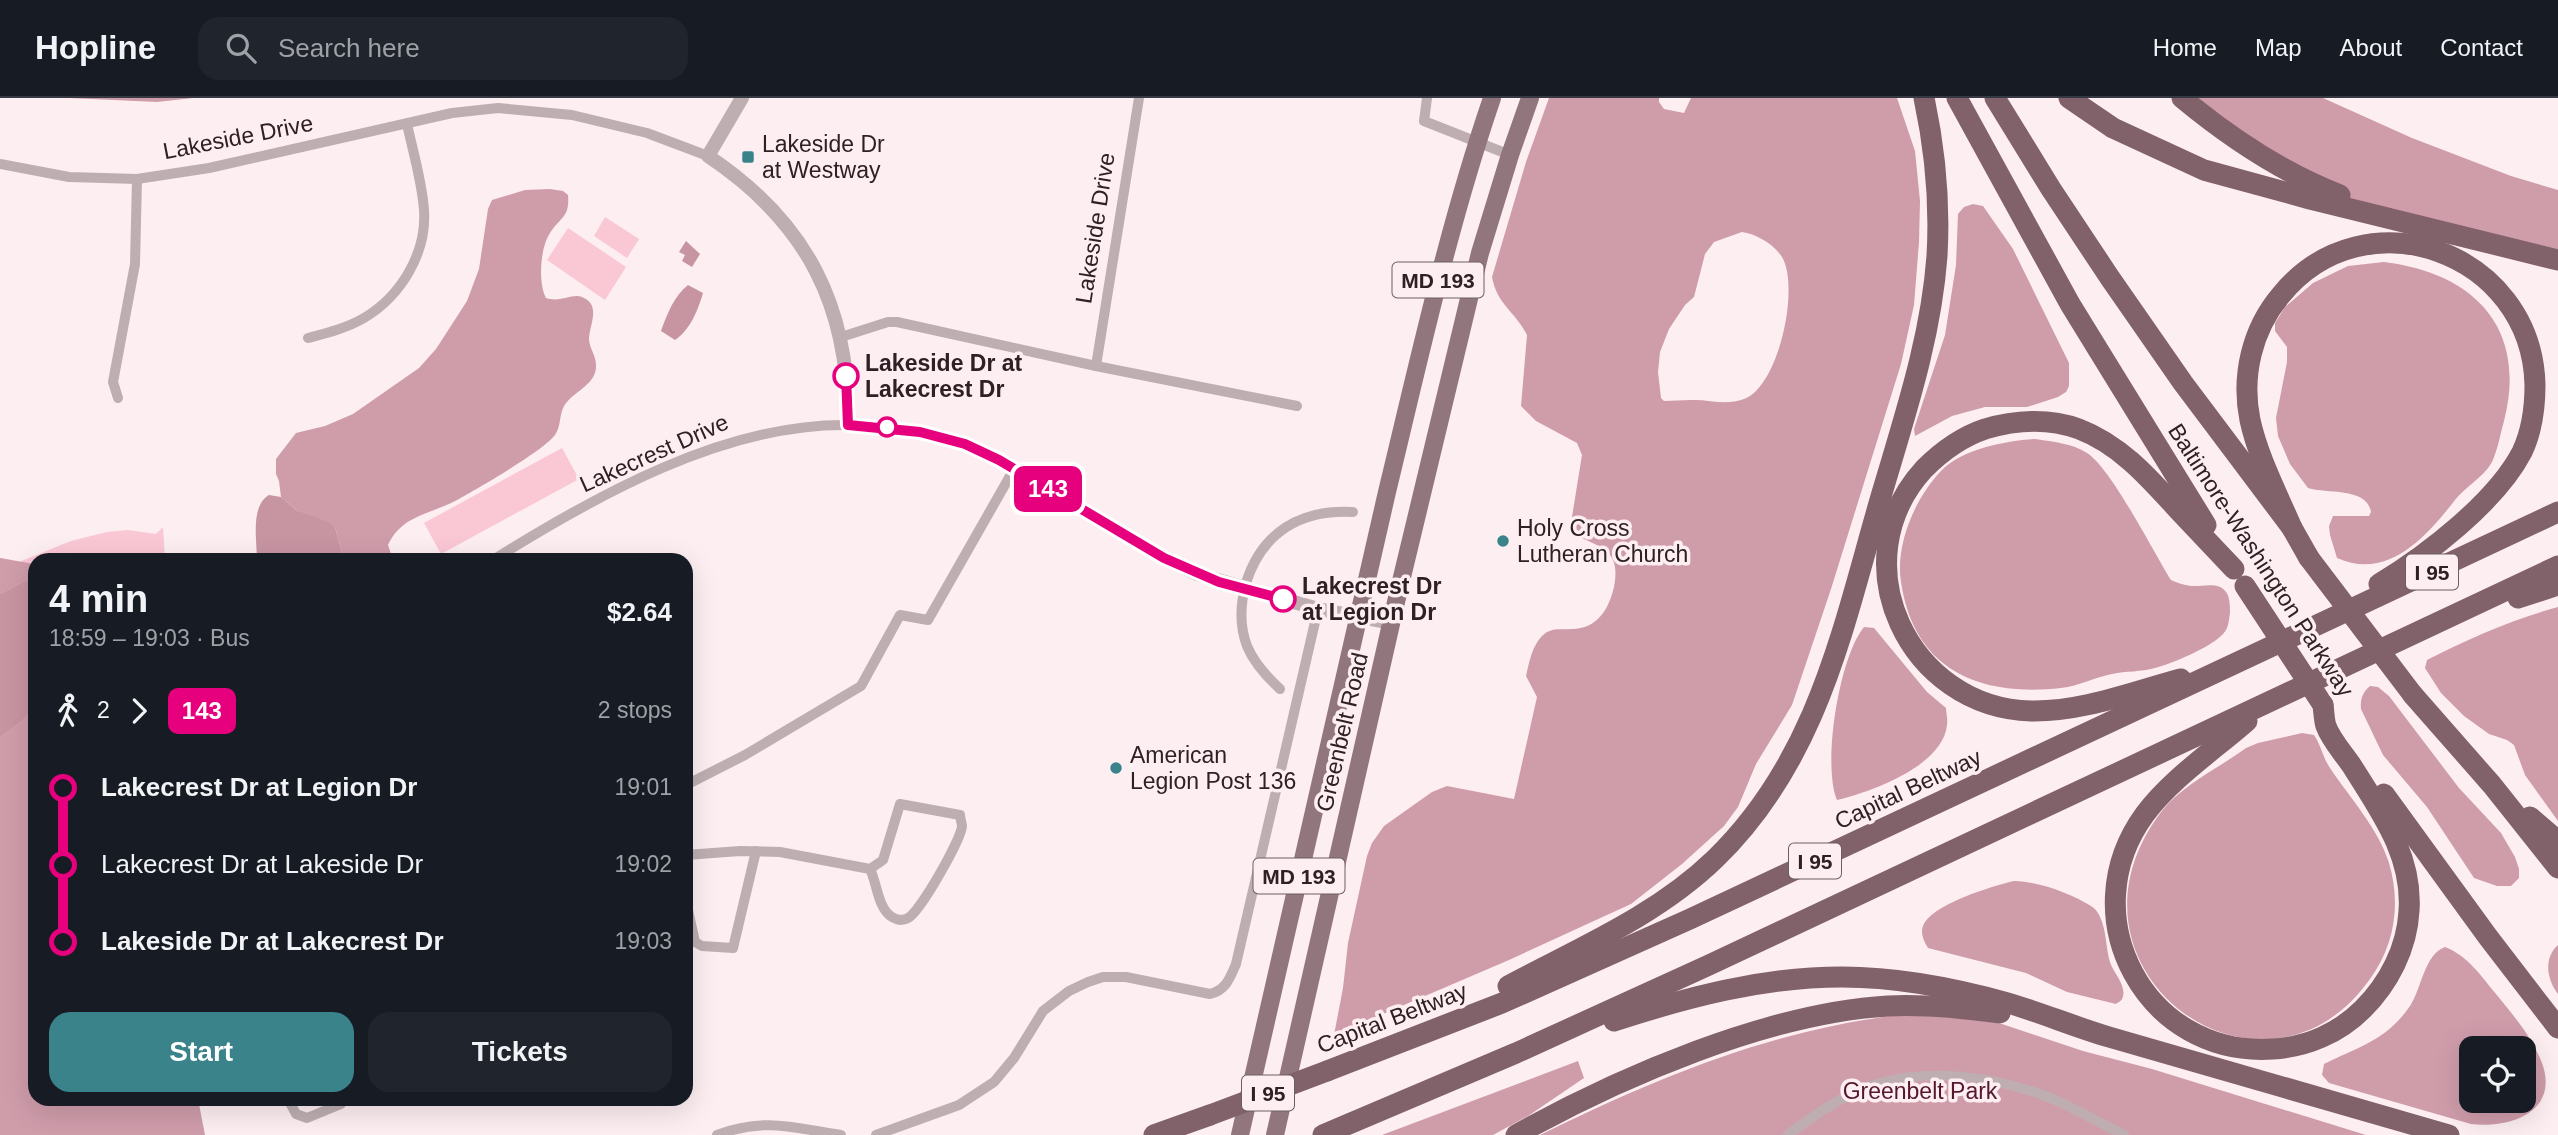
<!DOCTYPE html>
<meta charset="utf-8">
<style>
:root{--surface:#171b24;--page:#20242c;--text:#f1f3f6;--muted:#9ea1a6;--line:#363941;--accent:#3b838b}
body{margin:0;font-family:Arial,sans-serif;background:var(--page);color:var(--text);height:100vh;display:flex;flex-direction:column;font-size:26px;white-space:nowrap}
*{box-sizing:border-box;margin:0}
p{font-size:23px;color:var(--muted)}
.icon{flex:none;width:38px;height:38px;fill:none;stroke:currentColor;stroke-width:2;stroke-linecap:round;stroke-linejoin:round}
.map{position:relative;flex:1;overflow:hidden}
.details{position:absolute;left:28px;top:455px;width:665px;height:553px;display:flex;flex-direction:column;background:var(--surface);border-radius:21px;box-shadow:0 7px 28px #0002}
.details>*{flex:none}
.badge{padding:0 14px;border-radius:10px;font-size:24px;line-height:46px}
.controls{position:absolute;left:2459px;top:938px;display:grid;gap:14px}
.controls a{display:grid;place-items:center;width:77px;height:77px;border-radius:14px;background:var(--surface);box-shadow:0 7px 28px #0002;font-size:35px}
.map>.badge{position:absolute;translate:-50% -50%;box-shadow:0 0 0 4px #fff}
.legs{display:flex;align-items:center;gap:10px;height:77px;padding:0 21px;font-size:23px}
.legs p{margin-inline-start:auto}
.summary{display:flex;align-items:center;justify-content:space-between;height:119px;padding:0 21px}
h1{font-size:38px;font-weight:700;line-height:52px}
.button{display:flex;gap:14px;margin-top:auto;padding:14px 21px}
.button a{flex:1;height:80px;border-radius:21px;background:var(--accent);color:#fff;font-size:28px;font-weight:700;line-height:80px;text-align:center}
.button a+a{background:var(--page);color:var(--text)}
ul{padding:0 21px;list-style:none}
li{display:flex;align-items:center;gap:24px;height:77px;font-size:26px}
li i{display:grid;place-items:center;width:10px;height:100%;margin:0 9px;background:currentColor}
li i::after{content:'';width:18px;height:18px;margin:-9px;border:5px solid;border-radius:50%;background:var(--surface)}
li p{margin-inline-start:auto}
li:first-child i{background:linear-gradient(#0000 50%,currentColor 0)}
li:last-child i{background:linear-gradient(currentColor 50%,#0000 0)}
header{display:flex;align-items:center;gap:42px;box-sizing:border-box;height:98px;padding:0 35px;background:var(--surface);border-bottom:2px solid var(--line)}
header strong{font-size:33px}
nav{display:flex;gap:38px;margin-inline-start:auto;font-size:24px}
.search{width:490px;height:63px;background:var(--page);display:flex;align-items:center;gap:18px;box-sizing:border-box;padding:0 24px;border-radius:21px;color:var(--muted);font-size:26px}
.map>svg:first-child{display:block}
.green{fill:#fac7d5}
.forest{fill:#cf9caa;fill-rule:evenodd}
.water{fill:#c794a2}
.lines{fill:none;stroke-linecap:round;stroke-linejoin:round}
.minor{stroke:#beaeb2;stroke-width:10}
.tertiary{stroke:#beaeb2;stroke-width:14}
.primary{stroke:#91767d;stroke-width:18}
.motorway{stroke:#81616a;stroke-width:21}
.motorway-bridge{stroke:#81616a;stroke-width:21}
.line-1-casing{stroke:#fff;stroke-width:16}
.line-1{stroke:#e6007e;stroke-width:10}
.poi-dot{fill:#3b838b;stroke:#fdeef1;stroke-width:2.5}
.stop-1-dot{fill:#fff;stroke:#e6007e;stroke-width:3.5}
.labels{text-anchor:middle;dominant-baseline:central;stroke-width:7;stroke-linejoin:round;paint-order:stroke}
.shield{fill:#fdeef1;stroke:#6c5e62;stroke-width:2}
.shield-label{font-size:21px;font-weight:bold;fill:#2e2024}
.street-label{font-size:23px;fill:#2e2024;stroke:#fdeef1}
.poi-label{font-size:23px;fill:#2e2024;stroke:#fdeef1;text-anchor:start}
.stop-label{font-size:23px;font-weight:bold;fill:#2e2024;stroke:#fdeef1;text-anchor:start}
.park-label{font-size:23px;fill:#55172f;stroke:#fdeef1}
</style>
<header>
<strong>Hopline</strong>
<div class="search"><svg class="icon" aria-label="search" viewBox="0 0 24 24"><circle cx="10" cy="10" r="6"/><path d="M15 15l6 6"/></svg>Search here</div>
<nav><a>Home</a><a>Map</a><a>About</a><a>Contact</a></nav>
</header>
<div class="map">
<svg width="2558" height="1037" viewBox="0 0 2558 1037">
<rect width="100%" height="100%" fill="#fdeef1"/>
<g class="green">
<path d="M 605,119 L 639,141 L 627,160 L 594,138 Z"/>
<path d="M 568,130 L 626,169 L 605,202 L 547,162 Z"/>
<path d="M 562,350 L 579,381 L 441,456 L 424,425 Z"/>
<path d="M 163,429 L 165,462 L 35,462 L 35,696 L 0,724 L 0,460 L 19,464 L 71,443 L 107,434 L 128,432 L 156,436 Z"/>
</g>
<g class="forest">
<path d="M 69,0 L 193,0 L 157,4 Z"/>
<path d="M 1549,0 L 1659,0 L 1659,4 L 1664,11 L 1684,15 L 1691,0 L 1897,0 L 1915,53 L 1920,103 L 1919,144 L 1914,207 L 1901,266 L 1831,491 L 1792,607 L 1756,666 L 1738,709 L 1724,728 L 1682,766 L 1631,806 L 1509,862 L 1334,937 L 1343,890 L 1348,845 L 1367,758 L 1372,745 L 1384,728 L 1432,694 L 1447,688 L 1514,701 L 1537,599 L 1526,578 C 1529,565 1532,548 1542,538 C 1551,529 1560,532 1572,531 C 1597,531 1609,511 1614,489 C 1616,478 1617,466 1610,457 C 1598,443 1579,443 1570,431 L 1582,357 L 1577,345 L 1536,323 L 1521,308 L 1527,237 C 1515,213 1497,207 1492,179 L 1526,64 ZM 1742,134 C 1756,136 1774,146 1782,159 C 1800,189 1779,288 1744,301 C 1725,308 1709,301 1691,302 C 1682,302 1673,303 1664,303 L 1661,300 L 1658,274 L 1660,254 L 1669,231 L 1685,207 L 1694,199 L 1705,156 L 1714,144 Z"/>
<path d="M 2182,0 L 2323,0 L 2412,40 L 2511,78 L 2558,92 L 2558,162 L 2407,123 L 2317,89 Z"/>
<path d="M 550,91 L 563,93 L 568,97 C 570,120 560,119 550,135 C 540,150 538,185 546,200 C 561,205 572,195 582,199 C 602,207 589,227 589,242 C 590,251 596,258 596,267 C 597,287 573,293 564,308 C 559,317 561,329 555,337 C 543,353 477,391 457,402 C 429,417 402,417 388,447 L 393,462 L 344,462 L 335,429 L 296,412 L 281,399 L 279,383 L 276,376 L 276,361 L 296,335 L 325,328 L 353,316 L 419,270 L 436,251 L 467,203 L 479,171 L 488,111 L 492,102 L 525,92 Z"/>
<path d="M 1973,106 L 1983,108 L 2013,151 L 2069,265 L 2069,288 L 2066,294 L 2058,299 L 2027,309 L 1985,309 L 1952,318 L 1915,338 L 1914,331 L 1945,237 L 1956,167 L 1958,116 L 1964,109 Z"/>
<path d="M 2384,164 C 2474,175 2528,230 2504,323 C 2500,337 2498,351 2492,364 C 2483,380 2466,388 2455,402 C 2427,438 2388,483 2337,460 L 2330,437 L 2329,428 L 2333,418 L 2369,418 L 2371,414 C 2367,389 2327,396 2308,390 L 2290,366 L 2278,338 L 2276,320 L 2287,264 L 2287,249 L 2275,233 L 2275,225 L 2285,209 L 2313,185 L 2348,168 Z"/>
<path d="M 2035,341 C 2053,344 2072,345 2087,355 C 2111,370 2154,455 2171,482 C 2177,485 2184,487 2191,488 C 2202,489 2219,483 2226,494 C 2230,499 2230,509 2230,515 C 2229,520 2229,525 2227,530 C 2221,546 2171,566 2155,570 C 2141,574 2126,573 2112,576 C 2095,579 2079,588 2061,590 C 1979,599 1914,572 1901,484 C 1895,447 1915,400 1941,373 C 1962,351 2006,343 2035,341 Z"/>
<path d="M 0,460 L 34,466 L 35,478 L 0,496 Z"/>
<path d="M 2558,509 L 2558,723 L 2525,677 L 2514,647 L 2507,642 L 2489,636 L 2464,618 L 2441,595 L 2425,570 L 2427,562 C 2467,541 2514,521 2558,509 Z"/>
<path d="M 1864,529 L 1874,530 L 1927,594 L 1946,610 C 1946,615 1948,621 1947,627 C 1943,668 1871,694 1837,702 C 1822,667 1839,559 1864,529 Z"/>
<path d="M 2370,588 L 2378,589 L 2389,598 L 2459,690 L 2501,735 L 2515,759 L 2519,771 L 2519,780 L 2511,788 L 2497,788 L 2474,780 L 2427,709 L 2383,657 L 2361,611 C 2360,601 2363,594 2370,588 Z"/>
<path d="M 35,610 L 35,1001 L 198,1001 L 205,1037 L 0,1037 L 0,639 L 21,624 Z"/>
<path d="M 2302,635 L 2314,637 C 2321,647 2323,660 2330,670 C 2350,700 2378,730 2389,765 C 2401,805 2395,847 2370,881 C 2263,1032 2043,871 2161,714 C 2182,687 2219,670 2246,650 L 2258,645 Z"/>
<path d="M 2014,783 C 2040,784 2069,795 2091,808 C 2107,818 2105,848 2110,864 C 2113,874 2126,887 2123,898 C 2122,903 2120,903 2116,906 L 2067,894 L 2026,875 L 1928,850 C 1923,842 1919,833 1925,824 C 1938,805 1992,788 2014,783 Z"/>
<path d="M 2558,847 L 2558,896 C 2547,882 2543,860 2558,847 Z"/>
<path d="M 2445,849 C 2468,858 2481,878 2496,896 C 2513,917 2534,941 2543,968 C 2558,1016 2507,1030 2471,1026 L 2329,985 L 2322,977 L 2324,966 C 2358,949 2387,942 2410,908 C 2422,890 2424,857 2445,849 ZM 2471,950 L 2524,950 L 2524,1003 L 2471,1003 Z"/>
<path d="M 1897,917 L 1953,918 L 2002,926 L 2083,953 L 2152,971 L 2366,1037 L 1540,1037 C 1657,980 1766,934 1897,917 Z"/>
<path d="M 1578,963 L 1584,980 L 1528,1018 L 1493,1037 L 1382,1037 Z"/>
</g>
<g class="water">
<path d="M 686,143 L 700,156 L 692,169 L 682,163 L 685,157 L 679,154 Z"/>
<path d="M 688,187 L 703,195 C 698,212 690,232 675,242 L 661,233 C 667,216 674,198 688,187 Z"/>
<path d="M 269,397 L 281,399 L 296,412 L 328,424 L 335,429 L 344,462 L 257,462 C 257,443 250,408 269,397 Z"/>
<path d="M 109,456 L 129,458 L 138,462 L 62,462 L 80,457 Z"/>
<path d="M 35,478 L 35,610 L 21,624 L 0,639 L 0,496 Z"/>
</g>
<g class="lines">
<g class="minor">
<path d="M 1427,0 L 1424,23 L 1510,57"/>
<path d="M 0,66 L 69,79 L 137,81 L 209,70 L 452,15 L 498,10 L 572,17 L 647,35 L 708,58"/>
<path d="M 841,239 L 888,224 L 897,224 L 1096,268 L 1297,308"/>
<path d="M 308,240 C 327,235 347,230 364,220 C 401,198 427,155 424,112 C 422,83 413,54 407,26"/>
<path d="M 1096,268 L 1139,0"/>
<path d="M 118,300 L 113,284 L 135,166 L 137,81"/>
<path d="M 493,462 C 595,398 725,325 848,327"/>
<path d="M 1280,591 C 1267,579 1254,565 1247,548 C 1239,527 1240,507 1246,485 C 1262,434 1301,411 1353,414"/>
<path d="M 686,687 L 745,657 L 861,588 L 900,517 L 928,522 L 1014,371"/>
<path d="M 686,757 L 740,753 L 780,754 L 870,771 C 877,785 878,811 892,819 C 897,822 903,823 908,820 C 920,814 961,742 962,728 C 962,727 960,719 960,717 L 900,706 L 883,762 L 870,771"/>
<path d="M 686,803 L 695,844 L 702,848 L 733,850 L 756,753"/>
<path d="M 288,1001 L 296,1016 L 307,1020 L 341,1006 L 343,1001"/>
<path d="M 717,1037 C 764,1019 795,1030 841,1037"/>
<path d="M 876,1037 L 959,1007 L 994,984 L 1014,960 L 1043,913 L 1069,893 L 1088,884 L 1103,879 L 1126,879 L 1210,896 C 1226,892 1230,880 1236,866 L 1318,511"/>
<path d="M 1788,1037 C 1811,1019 1837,1001 1865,990 C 1923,968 1996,978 2053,1001 C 2077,1012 2101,1025 2124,1037"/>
</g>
<path class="tertiary" d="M 742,0 L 708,58 C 807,124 850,209 848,327 L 920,334 L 965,346 L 999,362 L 1164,460 L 1197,476 L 1318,511 L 1391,525"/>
<g class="primary">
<path d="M 1240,1037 C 1290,823 1337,608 1387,394 C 1419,262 1448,129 1492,0"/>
<path d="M 1275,1037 L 1396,504 L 1480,155 L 1510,57 L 1530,0"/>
</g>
<g class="motorway">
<path d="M 1957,0 L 2070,206 L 2206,427"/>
<path d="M 1995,0 L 2051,91 L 2110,180 L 2183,285 L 2292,430 L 2309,460"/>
<path d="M 2069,0 L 2113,30 L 2204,72 L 2310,101 L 2558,162"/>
<path d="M 2182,0 C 2229,39 2283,75 2340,97"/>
<path d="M 2292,430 C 2277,395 2258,359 2250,322 C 2241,278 2252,231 2281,197 C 2365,94 2532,154 2535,287 C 2535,309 2532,333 2522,354 C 2496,404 2427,457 2379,486"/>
<path d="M 2518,500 L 2558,487"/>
<path d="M 2181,581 C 2132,594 2082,614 2031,613 C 1909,610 1839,464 1924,371 C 1942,353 1961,339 1985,331 C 2015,322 2049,320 2079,331 C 2121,347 2150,381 2180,414 C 2198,433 2216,452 2234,471"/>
<path d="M 2413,597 L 2492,687 L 2558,770"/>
<path d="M 2247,623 C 2214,652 2171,681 2145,716 C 2070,818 2146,960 2273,951 C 2307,949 2339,935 2363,911 C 2389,885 2407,850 2409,813 C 2413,757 2380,713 2352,668 C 2344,656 2331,642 2326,628 C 2324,622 2324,614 2323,607"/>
<path d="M 2384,696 L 2488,839 L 2558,930"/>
<path d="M 2530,719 L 2558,743"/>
<path d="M 1508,888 C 1579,850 1656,818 1715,761 C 1819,660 1843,528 1882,395 C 1905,317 1931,240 1937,158 C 1940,106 1935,51 1924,0"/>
<path d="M 1614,923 C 1688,899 1763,879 1842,879 C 1898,879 1954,890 2008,905 C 2042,915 2075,929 2109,939 C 2222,972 2336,1004 2449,1037"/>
<path d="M 1327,973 L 1502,905 L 1690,821 L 2558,414"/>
<path d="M 1154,1037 L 1210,1017"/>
<path d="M 1323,1037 L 1516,955 L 1709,867 L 2558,468"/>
<path d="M 1516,1037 C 1620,979 1768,915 1888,908 C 1925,906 1963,910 2000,915"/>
</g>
<g class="motorway-bridge">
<path d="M 2309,460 L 2413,597"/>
<path d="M 2245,488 L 2323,607"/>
<path d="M 1210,1017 L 1327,973"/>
</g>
</g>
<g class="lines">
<defs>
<path id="line-1" d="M 846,278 L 848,327 L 920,334 L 965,346 L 999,362 L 1164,460 L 1219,484 L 1283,501"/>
</defs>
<use href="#line-1" class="line-1-casing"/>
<use href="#line-1" class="line-1"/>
</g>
<g class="poi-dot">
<rect x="741" y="52" width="14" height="14" rx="3.5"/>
<circle cx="1503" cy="443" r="7"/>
<circle cx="1116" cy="670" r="7"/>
</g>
<g class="stop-1-dot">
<circle cx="846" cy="278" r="12"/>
<circle cx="887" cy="329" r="9"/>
<circle cx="1283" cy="501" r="12"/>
</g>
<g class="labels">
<g class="shield">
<rect x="1392.5" y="164.5" width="91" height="35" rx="5"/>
<rect x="2406" y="456.5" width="52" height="35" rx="5"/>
<rect x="1789" y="745.5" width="52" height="35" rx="5"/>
<rect x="1253.5" y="760.5" width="91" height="35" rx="5"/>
<rect x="1242" y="977.5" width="52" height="35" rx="5"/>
</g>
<g class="shield-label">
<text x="1438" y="182">MD 193</text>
<text x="2432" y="474">I 95</text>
<text x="1815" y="763">I 95</text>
<text x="1299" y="778">MD 193</text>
<text x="1268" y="995">I 95</text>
</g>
<g class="street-label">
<text transform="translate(238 39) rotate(-11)">Lakeside Drive</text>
<text transform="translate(1095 130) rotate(-81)">Lakeside Drive</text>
<text transform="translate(654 355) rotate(-24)">Lakecrest Drive</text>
<text transform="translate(2261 462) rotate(57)">Baltimore-Washington Parkway</text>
<text transform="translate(1342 634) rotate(-77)">Greenbelt Road</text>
<text transform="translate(1908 691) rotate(-25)">Capital Beltway</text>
<text transform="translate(1392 920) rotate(-21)">Capital Beltway</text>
</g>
<g class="poi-label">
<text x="762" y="46">Lakeside Dr<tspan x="762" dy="26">at Westway</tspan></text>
<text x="1517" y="430">Holy Cross<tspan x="1517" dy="26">Lutheran Church</tspan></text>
<text x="1130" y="657">American<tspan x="1130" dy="26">Legion Post 136</tspan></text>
</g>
<g class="stop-label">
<text x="865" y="265">Lakeside Dr at<tspan x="865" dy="26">Lakecrest Dr</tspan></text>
<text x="1302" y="488">Lakecrest Dr<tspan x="1302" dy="26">at Legion Dr</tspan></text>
</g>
<g class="park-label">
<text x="1920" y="993">Greenbelt Park</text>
</g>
</g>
</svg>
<div class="controls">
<a><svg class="icon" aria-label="locate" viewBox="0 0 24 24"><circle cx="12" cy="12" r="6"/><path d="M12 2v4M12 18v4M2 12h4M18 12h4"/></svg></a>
</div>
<b class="badge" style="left:1048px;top:391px;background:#e6007e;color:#fff">143</b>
<section class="details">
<div class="summary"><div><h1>4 min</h1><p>18:59 – 19:03 · Bus</p></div><b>$2.64</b></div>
<div class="legs"><svg class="icon" aria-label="walk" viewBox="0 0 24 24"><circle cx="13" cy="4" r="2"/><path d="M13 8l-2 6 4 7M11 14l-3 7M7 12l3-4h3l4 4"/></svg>2<svg class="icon" aria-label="forward" viewBox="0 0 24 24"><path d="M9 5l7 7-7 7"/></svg><b class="badge" style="background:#e6007e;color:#fff">143</b><p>2 stops</p></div>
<ul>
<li><i style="color:#e6007e"></i><b>Lakecrest Dr at Legion Dr</b><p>19:01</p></li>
<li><i style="color:#e6007e"></i><span>Lakecrest Dr at Lakeside Dr</span><p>19:02</p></li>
<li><i style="color:#e6007e"></i><b>Lakeside Dr at Lakecrest Dr</b><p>19:03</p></li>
</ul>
<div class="button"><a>Start</a><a>Tickets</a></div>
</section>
</div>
